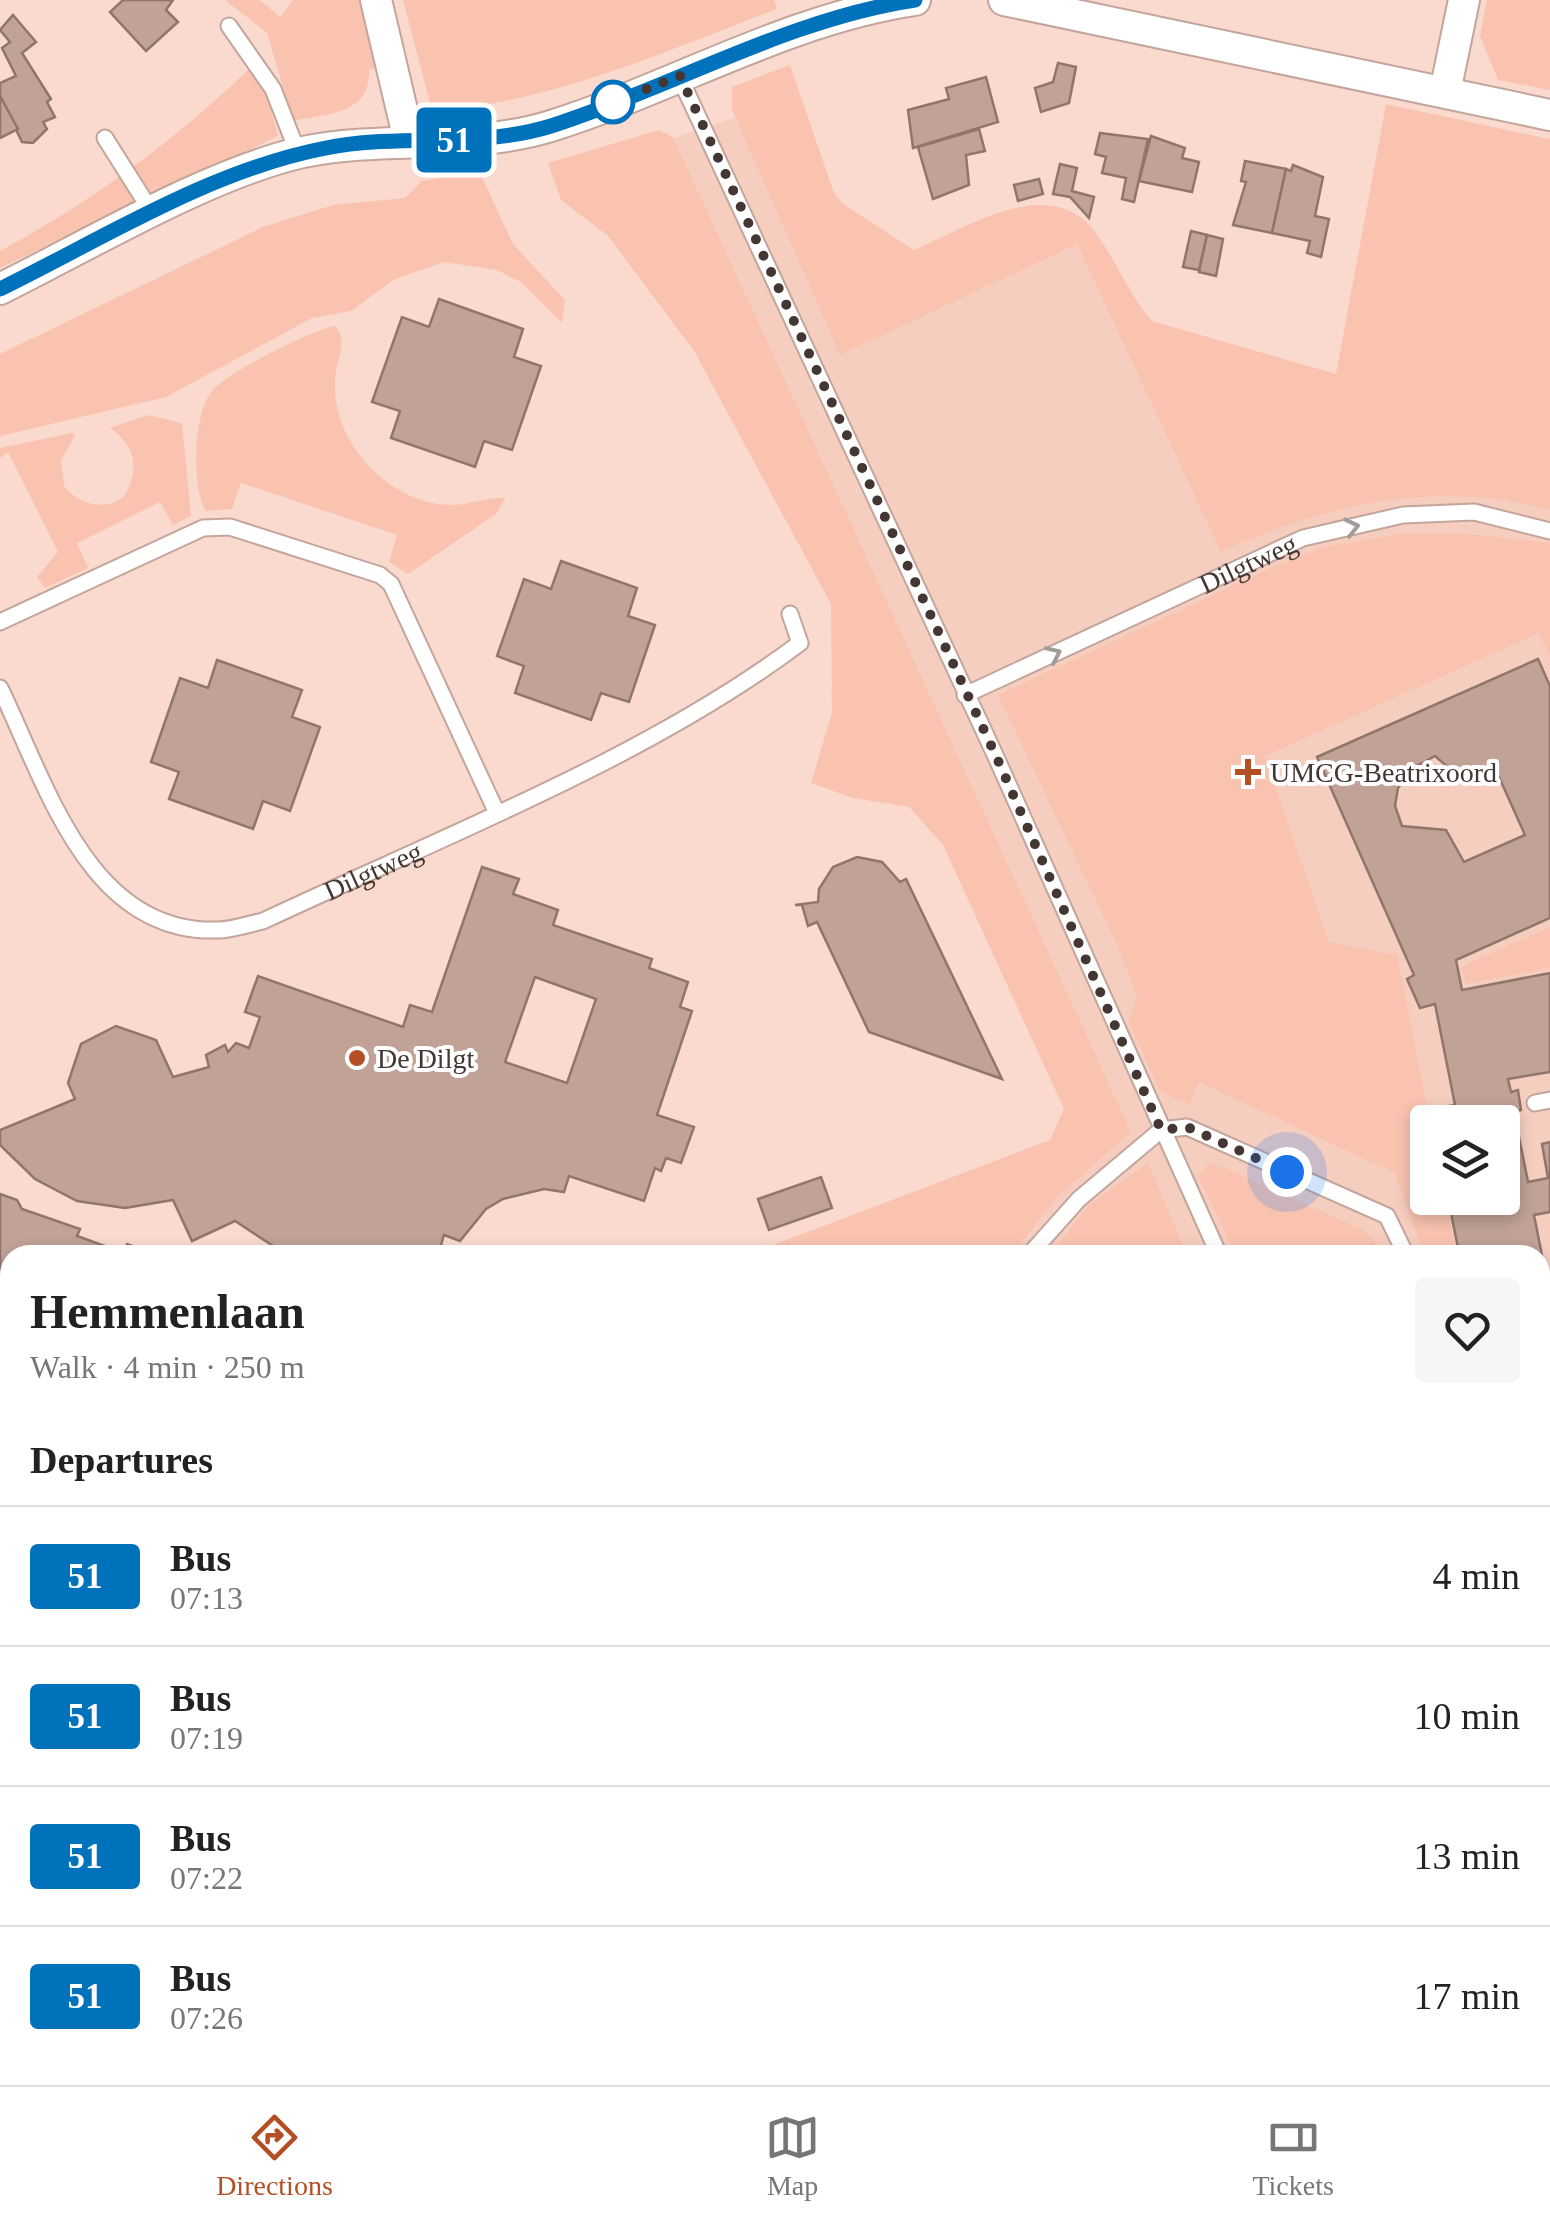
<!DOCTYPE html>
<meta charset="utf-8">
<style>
:root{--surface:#fff;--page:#f6f6f6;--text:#222;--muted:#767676;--line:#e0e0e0;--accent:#b44e25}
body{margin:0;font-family:Georgia,serif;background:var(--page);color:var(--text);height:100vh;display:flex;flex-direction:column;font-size:38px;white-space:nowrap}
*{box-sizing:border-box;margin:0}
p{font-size:32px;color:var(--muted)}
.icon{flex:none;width:55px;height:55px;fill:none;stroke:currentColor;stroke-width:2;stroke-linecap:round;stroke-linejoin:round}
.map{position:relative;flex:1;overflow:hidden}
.details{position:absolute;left:0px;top:1245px;width:1550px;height:840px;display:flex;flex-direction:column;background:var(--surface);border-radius:30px 30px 0 0;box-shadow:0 5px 15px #0003}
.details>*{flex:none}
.badge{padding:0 20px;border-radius:8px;font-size:35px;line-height:65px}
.fabs{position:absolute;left:1410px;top:1105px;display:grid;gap:20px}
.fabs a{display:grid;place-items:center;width:110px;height:110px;border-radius:10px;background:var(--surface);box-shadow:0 5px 15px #0003;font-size:50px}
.you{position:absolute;width:50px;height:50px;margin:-25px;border:8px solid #fff;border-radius:50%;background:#1a73e8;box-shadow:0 0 0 15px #1a73e833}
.map>.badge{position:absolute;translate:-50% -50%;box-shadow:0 0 0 5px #fff}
h2{padding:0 30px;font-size:38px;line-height:90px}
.round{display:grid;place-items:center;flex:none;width:105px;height:105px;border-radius:10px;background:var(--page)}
.summary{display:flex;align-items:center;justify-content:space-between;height:170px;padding:0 30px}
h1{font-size:48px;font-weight:700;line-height:75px}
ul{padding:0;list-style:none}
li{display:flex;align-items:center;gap:30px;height:140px;padding:0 30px;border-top:2px solid var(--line)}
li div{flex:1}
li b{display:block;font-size:38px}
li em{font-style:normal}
li .badge{min-width:110px;font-weight:700;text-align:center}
.dock{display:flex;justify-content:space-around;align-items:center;height:140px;border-top:2px solid var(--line);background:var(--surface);font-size:28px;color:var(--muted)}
.dock a{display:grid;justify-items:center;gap:5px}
.dock .selected{color:var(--accent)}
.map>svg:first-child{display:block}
.built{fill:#f6cec0;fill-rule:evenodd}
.green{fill:#f9c3b0}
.building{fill:#c0a297;stroke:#91756b;stroke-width:2.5;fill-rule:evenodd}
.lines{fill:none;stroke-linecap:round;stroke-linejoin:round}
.lane-casing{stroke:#c3a59b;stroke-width:19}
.street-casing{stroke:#c3a59b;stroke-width:34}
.lane{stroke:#fff;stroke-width:15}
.street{stroke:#fff;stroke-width:30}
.oneway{stroke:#a29b99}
.line-casing{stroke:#fff;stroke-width:22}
.line{stroke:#0072bc;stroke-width:15}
.walk{stroke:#443733;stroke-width:10;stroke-dasharray:0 18}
.stop-dot{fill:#fff;stroke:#0072bc;stroke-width:5}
.poi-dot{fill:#b44e25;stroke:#fff;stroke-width:4}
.labels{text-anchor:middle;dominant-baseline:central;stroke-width:8;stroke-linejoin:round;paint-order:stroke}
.street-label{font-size:28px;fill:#443733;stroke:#fff}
.poi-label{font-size:28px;fill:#443733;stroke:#fff;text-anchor:start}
</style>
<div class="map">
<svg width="1550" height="2085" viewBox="0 0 1550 2085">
<rect width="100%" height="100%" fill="#fadacf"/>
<path class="built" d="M 761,109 L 842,316 L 1079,233 L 1160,357 L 1351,422 L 1550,165 L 1550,1788 L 1540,1791 L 1540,1255 L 891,1255 L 1113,1125 L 649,146 ZM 1428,1122 L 1502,1122 L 1502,1198 L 1428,1198 Z"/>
<g class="green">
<path d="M 225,0 L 260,0 L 280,17 L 293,0 L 364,0 L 378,67 L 369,70 C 371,115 327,113 293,121 L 267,33 Z"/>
<path d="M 403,0 L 774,0 L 777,9 C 665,51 552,103 432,111 Z"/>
<path d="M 1487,0 L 1550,0 L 1550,90 L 1498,80 L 1480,36 Z"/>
<path d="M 258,61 L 278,136 L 0,268 L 0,251 C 101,196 174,140 258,61 Z"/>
<path d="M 790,65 L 834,193 L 843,204 L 914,250 C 966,228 1053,169 1098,236 C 1118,264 1129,295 1152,321 L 1336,374 L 1386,104 L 1550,139 L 1550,510 C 1436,479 1326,504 1221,552 L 1077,244 L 840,355 L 732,110 L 732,87 Z"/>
<path d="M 659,130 L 673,137 L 1131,1132 L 1057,1197 L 1011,1255 L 747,1255 L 1050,1140 L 1064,1109 L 943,845 L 909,807 L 853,798 L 811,783 L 832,713 L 831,604 L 694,351 L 608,236 L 561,200 L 548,163 Z"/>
<path d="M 479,171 L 513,244 L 565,300 L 562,323 L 521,282 L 497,270 L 444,262 L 395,279 L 351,311 L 312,318 L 166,397 L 0,436 L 0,354 L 263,227 L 333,205 L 405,198 L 422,181 Z"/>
<path d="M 335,326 C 347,338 339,355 336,371 C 326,436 385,503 451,505 C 469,505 488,497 505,498 L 496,514 L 408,574 L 389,562 L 397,535 L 241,483 L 232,509 L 206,511 C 191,488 193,413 212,391 C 227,373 311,330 335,326 Z"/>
<path d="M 148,415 L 182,423 L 191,516 L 173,525 L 160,502 L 77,543 L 88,568 L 45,588 L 37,577 L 58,552 L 8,452 L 0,458 L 0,448 L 72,433 L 75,435 L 61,461 L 64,486 C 78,504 107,513 125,495 C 140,468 135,445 110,428 Z"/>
<path d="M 1406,533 L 1469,534 L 1550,543 L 1550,656 L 1539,633 L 1265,756 L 1329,942 L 1397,955 L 1430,1122 L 1428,1198 L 1445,1198 L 1457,1255 L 1424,1255 L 1395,1173 L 1199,1082 L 1189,1105 L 1160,1092 L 1129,1022 L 1137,997 L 1118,947 L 998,695 L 1273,567 L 1323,547 Z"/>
<path d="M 1550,927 L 1550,968 L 1466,984 L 1461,967 Z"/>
<path d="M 1211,1162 L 1366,1231 L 1385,1255 L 1236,1255 L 1198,1176 Z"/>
<path d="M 1148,1163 L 1187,1255 L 1050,1255 L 1089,1205 Z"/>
<path d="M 10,1478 L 10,1913 L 0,1889 L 0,1481 Z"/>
<path d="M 1550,1779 L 1550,2085 L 149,2085 L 146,2075 L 1540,2075 L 1540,1782 Z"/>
</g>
<g class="building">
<path d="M 123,0 L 173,0 L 166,10 L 178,22 L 146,51 L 110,12 Z"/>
<path d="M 13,15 L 36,42 L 22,53 L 51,99 L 47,102 L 55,117 L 43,122 L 47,129 L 33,143 L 22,142 L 0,96 L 0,83 L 16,76 L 2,48 L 10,42 L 0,30 Z"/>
<path d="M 1058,63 L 1076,67 L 1069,103 L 1041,112 L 1035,88 L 1053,82 Z"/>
<path d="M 986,77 L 998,122 L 913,148 L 908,110 L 949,99 L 946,88 Z"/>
<path d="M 0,96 L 18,129 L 0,138 Z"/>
<path d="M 979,129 L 985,151 L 966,155 L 969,185 L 933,199 L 918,147 Z"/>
<path d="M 1100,133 L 1148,139 L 1134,202 L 1122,199 L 1126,178 L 1102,173 L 1106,157 L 1095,154 Z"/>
<path d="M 1151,136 L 1185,148 L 1182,158 L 1199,162 L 1192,192 L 1139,181 Z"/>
<path d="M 1245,161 L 1286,169 L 1272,233 L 1233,225 L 1246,182 L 1241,181 Z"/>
<path d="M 1060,164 L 1077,168 L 1072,191 L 1094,197 L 1089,218 L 1070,197 L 1053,194 Z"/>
<path d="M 1293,165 L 1323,177 L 1315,216 L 1329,219 L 1321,257 L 1307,253 L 1310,241 L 1272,233 L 1286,169 L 1291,171 Z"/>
<path d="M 1039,179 L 1043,194 L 1018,201 L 1014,185 Z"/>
<path d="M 1191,231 L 1207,235 L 1199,270 L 1183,267 Z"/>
<path d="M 1207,235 L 1223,239 L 1216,276 L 1199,272 Z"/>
<path d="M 439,299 L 523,329 L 514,357 L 541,366 L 512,450 L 484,441 L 475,467 L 391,438 L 400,411 L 372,402 L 402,317 L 429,327 Z"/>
<path d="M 561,561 L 637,588 L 628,616 L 655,625 L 629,702 L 601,693 L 591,720 L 515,693 L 524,666 L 497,656 L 524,579 L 551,589 Z"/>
<path d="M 1538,659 L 1550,686 L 1550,918 L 1456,960 L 1462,990 L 1550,973 L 1550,1072 L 1508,1079 L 1511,1092 L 1518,1090 L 1521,1110 L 1514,1112 L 1528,1182 L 1548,1178 L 1542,1144 L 1550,1142 L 1550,1212 L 1534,1215 L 1550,1296 L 1550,1788 L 1540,1786 L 1540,1519 L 1550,1514 L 1540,1495 L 1540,1255 L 1459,1253 L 1448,1198 L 1502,1198 L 1502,1122 L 1446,1122 L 1443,1107 L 1455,1105 L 1435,1004 L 1420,1008 L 1407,979 L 1414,975 L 1317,757 ZM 1435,756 L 1463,780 L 1495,768 L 1525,835 L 1464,862 L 1446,830 L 1402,826 L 1395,806 L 1398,788 L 1411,769 Z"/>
<path d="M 217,660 L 302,690 L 292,717 L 320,727 L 290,811 L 263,801 L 253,829 L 169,799 L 179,772 L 151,762 L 180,678 L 208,688 Z"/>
<path d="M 857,857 L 882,862 L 900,882 L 906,879 L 1002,1079 L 869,1032 L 817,922 L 808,926 L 802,905 L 795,905 L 818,902 L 819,889 L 833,867 Z"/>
<path d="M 482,867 L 519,879 L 513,894 L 558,910 L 553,925 L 652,959 L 649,968 L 688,982 L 680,1007 L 692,1011 L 657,1115 L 694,1127 L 681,1163 L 666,1158 L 661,1171 L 655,1168 L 644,1201 L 569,1176 L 564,1192 L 544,1189 L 503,1199 L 486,1209 L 460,1241 L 444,1235 L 438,1255 L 287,1255 L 235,1221 L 192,1241 L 173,1200 L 125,1208 L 77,1201 L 35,1179 L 0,1145 L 0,1130 L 75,1099 L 68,1083 L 81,1044 L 116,1026 L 156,1040 L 173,1077 L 209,1067 L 206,1055 L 225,1045 L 228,1052 L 236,1043 L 249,1048 L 260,1017 L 245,1012 L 258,976 L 403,1027 L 410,1005 L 432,1012 ZM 535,977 L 596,999 L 567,1083 L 505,1062 Z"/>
<path d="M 821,1177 L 832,1208 L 769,1230 L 758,1199 Z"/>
<path d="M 0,1194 L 17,1200 L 22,1209 L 80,1229 L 77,1236 L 124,1253 L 127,1244 L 159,1255 L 10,1255 L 10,1277 L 0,1275 Z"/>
</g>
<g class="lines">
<defs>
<g id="lane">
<path d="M 229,26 L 273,89 L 298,153"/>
<path d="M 679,76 L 996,757 L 1219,1255"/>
<path d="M 105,138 L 153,214"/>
<path d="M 0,622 L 203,528 L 230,527 L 380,575 L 391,584 L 496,811"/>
<path id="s1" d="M 0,688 C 46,782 88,935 218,930 C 232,930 249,924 263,921 C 437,839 647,758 800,643 L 790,614"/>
<path id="s2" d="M 965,695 L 1303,538 L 1403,515 L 1474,512 L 1550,531"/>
<path d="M 1535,1103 L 1550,1100"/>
<path d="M 1029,1255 L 1079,1199 L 1161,1130 L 1187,1127 L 1387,1216 L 1406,1255"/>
</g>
<g id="street">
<path d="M 376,0 L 409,140"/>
<path d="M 1004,0 L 1550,115"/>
<path d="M 1445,92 L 1464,0"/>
<path d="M 0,289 C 89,245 209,173 303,152 C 385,135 471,151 551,126 C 672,88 787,19 915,0"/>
</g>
</defs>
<use href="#lane" class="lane-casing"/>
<use href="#street" class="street-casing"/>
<use href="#lane" class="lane"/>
<use href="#street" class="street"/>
</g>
<defs><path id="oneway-chevron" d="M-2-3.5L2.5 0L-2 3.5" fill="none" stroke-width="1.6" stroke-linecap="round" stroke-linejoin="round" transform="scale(2.5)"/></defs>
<g class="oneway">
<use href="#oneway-chevron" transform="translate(1352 527) rotate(-13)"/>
<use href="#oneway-chevron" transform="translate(1054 654) rotate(-25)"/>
</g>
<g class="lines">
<defs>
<path id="line" d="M 0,289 C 104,238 211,170 326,148 C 401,133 477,149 551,126 C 673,87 788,19 915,0"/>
</defs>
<use href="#line" class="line-casing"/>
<use href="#line" class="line"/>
<path class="walk" d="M 613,102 L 680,76 L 996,756 L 1161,1130 L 1187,1127 L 1287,1172"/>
</g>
<circle class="stop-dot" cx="613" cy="102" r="20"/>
<g class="poi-dot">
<path d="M1243 757h10v10h10v10h-10v10h-10v-10h-10v-10h10z"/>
<circle cx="357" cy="1058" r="10"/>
</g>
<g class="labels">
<g class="street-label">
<text stroke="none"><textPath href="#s2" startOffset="312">Dilgtweg</textPath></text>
<text stroke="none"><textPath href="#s1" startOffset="515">Dilgtweg</textPath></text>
</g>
<g class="poi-label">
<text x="1270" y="772">UMCG-Beatrixoord</text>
<text x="377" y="1058">De Dilgt</text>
</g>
</g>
</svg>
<div class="fabs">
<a><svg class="icon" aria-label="layers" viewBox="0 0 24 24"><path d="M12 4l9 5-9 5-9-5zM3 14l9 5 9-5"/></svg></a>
</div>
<div class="you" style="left:1287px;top:1172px"></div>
<b class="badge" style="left:454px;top:140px;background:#0072bc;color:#fff">51</b>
<section class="details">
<div class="summary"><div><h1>Hemmenlaan</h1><p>Walk · 4 min · 250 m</p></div><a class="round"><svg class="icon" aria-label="heart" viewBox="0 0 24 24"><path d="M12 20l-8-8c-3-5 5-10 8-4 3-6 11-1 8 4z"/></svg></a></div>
<h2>Departures</h2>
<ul>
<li><span class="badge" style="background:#0072bc;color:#fff">51</span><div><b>Bus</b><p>07:13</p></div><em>4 min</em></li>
<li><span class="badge" style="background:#0072bc;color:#fff">51</span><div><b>Bus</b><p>07:19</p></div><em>10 min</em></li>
<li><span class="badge" style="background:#0072bc;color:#fff">51</span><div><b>Bus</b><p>07:22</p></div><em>13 min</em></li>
<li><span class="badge" style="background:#0072bc;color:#fff">51</span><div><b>Bus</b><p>07:26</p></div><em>17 min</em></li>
</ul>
</section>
</div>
<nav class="dock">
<a class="selected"><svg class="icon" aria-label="directions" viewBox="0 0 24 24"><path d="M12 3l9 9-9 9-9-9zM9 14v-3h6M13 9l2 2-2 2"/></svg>Directions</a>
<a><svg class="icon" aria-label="map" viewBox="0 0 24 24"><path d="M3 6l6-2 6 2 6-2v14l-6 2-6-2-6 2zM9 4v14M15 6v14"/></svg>Map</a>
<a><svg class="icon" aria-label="tickets" viewBox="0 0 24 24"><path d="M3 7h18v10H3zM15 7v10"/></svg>Tickets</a>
</nav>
